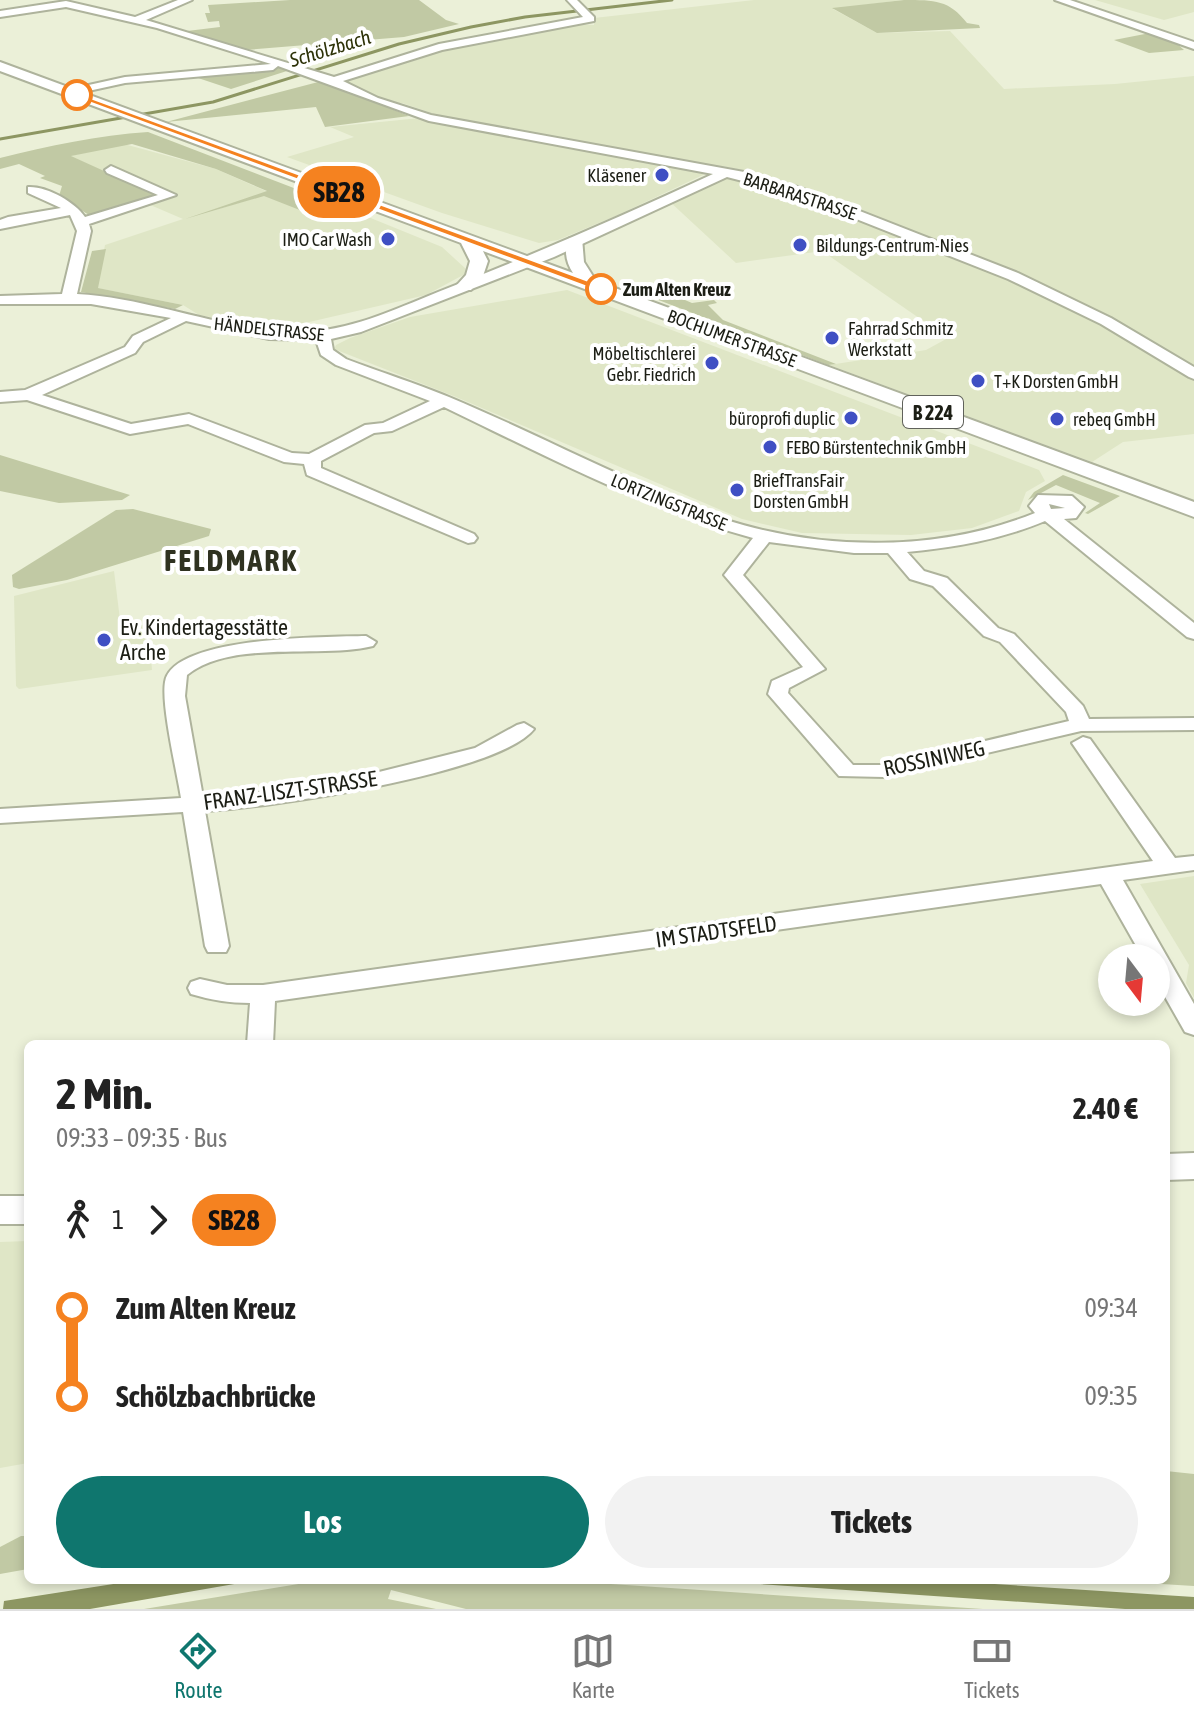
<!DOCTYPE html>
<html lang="de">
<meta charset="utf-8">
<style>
:root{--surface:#fff;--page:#f2f2f2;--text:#222;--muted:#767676;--line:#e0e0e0;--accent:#0f766e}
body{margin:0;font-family:"Asap Condensed",sans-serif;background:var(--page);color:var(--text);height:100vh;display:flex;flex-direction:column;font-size:30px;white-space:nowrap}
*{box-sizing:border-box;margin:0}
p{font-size:26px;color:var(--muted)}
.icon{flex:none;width:44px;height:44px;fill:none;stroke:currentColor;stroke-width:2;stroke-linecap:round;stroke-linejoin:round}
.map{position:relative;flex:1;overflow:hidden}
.details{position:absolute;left:24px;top:1040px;width:1146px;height:544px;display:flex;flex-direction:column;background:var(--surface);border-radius:12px;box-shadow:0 4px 12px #0003}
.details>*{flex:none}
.badge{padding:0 16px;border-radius:26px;font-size:28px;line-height:52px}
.needle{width:52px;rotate:164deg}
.tools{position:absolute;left:1098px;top:944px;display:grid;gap:16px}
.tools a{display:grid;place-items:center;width:72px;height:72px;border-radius:50%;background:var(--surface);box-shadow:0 4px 12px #0003;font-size:40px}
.map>.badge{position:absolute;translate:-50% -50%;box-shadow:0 0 0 4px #fff}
.legs{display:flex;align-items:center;gap:12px;height:88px;padding:0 32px;font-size:26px}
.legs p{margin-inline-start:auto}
.summary{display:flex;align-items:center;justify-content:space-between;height:136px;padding:0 32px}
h1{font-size:44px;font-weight:700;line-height:60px}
.cta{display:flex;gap:16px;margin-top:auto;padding:16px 32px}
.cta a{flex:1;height:92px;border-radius:48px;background:var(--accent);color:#fff;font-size:32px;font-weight:700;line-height:92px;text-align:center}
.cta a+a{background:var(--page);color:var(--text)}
ul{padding:0 32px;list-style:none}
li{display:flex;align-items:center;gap:28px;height:88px;font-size:30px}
li i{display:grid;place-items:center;width:12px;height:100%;margin:0 10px;background:currentColor}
li i::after{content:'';width:20px;height:20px;margin:-10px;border:6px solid;border-radius:50%;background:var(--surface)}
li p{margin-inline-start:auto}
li:first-child i{background:linear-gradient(#0000 50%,currentColor 0)}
li:last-child i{background:linear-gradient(currentColor 50%,#0000 0)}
.dock{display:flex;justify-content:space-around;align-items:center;height:112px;border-top:2px solid var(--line);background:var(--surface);font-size:22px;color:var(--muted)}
.dock a{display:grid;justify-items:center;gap:4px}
.dock .current{color:var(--accent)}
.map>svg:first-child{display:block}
.built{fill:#dfe6c6}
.green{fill:#c1c9a4}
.water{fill:#8d9662}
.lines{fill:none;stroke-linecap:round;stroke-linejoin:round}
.stream{stroke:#8d9662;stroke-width:3}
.minor-casing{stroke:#aeb39c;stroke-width:4}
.major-casing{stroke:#aeb39c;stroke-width:4}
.minor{fill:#fff;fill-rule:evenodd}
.major{fill:#fff;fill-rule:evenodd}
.line-1{fill:#f58220;stroke:#fff;stroke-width:2}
.stop-1-dot{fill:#fff;stroke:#f58220;stroke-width:4}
.poi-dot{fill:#3f4fc3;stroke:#fff;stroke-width:3}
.labels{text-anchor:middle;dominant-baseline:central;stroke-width:8;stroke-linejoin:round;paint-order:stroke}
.far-poi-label{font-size:18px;fill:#1c1e15;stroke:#fff;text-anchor:start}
.far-street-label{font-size:18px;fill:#1c1e15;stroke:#fff}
.far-stop-label{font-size:18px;font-weight:bold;fill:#1c1e15;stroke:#fff;text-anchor:start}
.far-water-label{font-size:20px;font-style:italic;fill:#2d3208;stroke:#fff}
.shield{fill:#fff;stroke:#60625b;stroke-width:2}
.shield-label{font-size:20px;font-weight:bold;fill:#1c1e15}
.poi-label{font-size:22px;fill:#1c1e15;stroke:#fff;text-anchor:start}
.street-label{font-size:22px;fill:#1c1e15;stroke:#fff}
.district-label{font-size:30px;font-weight:bold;letter-spacing:2px;fill:#2f3220;stroke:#fff}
</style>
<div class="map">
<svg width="1194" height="1609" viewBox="0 0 1194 1609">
<rect width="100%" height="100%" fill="#ebf0d8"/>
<g class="built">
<path d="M 754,0 L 902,0 L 833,9 L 877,33 L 950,31 L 1004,89 L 1115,84 L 1194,76 L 1194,434 L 1123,442 L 1092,462 L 829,365 L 926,350 L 948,338 L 822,251 L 736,263 L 668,200 L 725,173 L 742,170 L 722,166 L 618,215 L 558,240 L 539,243 L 442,213 L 287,157 L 354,137 L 330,127 L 440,116 L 402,103 L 392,103 L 341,80 L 442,48 L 576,24 L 594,25 L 594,18 Z"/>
<path d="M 1095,0 L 1194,0 L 1194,12 L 1164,20 Z"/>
<path d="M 124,144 L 216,169 L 268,192 L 199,215 L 265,195 L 315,216 L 351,210 L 442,247 L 466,269 L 465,274 L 426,295 L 292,326 L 244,323 L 199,315 L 183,305 L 97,288 L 105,245 L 183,219 L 148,204 L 175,195 L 115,169 L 105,172 L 70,156 Z"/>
<path d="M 567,290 L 1039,470 L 1045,481 L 1026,492 L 1019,511 L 972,528 L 911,535 L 802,533 L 742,519 L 456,397 L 334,349 L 336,345 L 350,338 L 410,317 Z"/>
<path d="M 114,571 L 121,628 L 148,624 L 152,670 L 19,689 L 16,686 L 14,596 Z"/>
<path d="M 1194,876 L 1194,998 L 1186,983 L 1189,965 L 1140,884 Z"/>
<path d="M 28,1241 L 28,1463 L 0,1468 L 0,1242 Z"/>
</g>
<g class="green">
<path d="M 290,0 L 419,0 L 446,20 L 459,24 L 404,37 L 246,50 L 187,31 L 220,27 L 219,21 L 208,22 L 205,13 L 210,13 L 208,5 Z"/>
<path d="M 904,0 C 935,0 949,0 967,23 L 979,25 L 980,28 L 877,33 L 832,8 Z"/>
<path d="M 1150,33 L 1174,41 L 1184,50 L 1149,53 L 1114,40 Z"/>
<path d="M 280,67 L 290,70 L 231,89 L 189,75 Z"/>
<path d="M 322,81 L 409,116 L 325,127 L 316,107 L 166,122 Z"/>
<path d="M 148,132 L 351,210 L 315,216 L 264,196 L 185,219 L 267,191 L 216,169 L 132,144 L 71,156 L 157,195 L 98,214 L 89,215 L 59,196 L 62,186 L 40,178 L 45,176 L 19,164 L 0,169 L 0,158 C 49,146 98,135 148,132 Z"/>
<path d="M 106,249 L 98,288 L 183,305 L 175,309 L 81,292 L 92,251 Z"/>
<path d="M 650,285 L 692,303 L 714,300 L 717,303 L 708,305 L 723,320 L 836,364 L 828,365 L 635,291 Z"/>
<path d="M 0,455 L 130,495 L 122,500 L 59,503 L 0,491 Z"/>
<path d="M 1063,475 L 1120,496 L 1088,514 L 1085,513 L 1100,503 L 1056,485 L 1028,500 L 1034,492 Z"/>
<path d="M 133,509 L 211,529 L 209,536 L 67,580 L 19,589 L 13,587 L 12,575 L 116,510 Z"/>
<path d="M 1166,1471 L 1194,1474 L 1194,1586 L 1096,1580 L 1166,1580 Z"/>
<path d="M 21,1536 L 28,1536 L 28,1569 L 0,1574 L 0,1547 Z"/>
<path d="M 323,1580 L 551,1580 L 983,1609 L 466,1609 L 391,1590 L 388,1599 L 436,1609 L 144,1609 Z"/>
</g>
<g class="water">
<path d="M 139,1580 L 258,1580 L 90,1609 L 3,1609 L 4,1601 Z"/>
<path d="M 700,1580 L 933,1580 L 1194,1597 L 1194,1609 L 1125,1609 Z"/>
</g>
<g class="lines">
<path class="stream" d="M 0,139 L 213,102 L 399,44 L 471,27 L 525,17 L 672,0"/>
<defs>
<g id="minor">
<path d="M 178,0 L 192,0 L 146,20 L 334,77 L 439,44 L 583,17 L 567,0 L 577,0 L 594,17 L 594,21 L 442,50 L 343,81 L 378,98 L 431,115 L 744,172 L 801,188 L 1018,273 L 1111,318 L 1194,367 L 1194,379 L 1189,377 L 1101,324 L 1008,279 L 793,194 L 727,177 L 554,257 L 361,332 L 331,339 L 333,350 L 346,359 C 380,372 415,383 449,397 C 521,427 592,464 664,494 C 685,503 705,513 726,520 C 826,551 938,552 1035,513 L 1029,506 L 1038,495 L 1072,496 L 1084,507 L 1076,518 L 1064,519 L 1194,623 L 1194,639 L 1187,637 L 1045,521 C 999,540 956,547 907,552 L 924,571 L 947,578 L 998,628 L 1014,634 L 1083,706 L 1089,719 L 1194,718 L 1194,730 L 1081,731 L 884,777 L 839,776 L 768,694 L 772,681 L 803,667 L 724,575 L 753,538 C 646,509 544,455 444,407 L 392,431 L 374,433 L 321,461 L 321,468 L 474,534 L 477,538 L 474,542 L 468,543 L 307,475 L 304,464 L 284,462 L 188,424 L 130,434 L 27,400 L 0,402 L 0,392 L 25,390 L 125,347 L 133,336 L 171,318 L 91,304 L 0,304 L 0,296 L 62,294 L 77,231 L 70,215 L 0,229 L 0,220 L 8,217 L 61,208 L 28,193 L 28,187 C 47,186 75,202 85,217 L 158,195 L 107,173 L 105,170 L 111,166 L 176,195 L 89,224 L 91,231 L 77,294 C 152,298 223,331 299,332 C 348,332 393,310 438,292 C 531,256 622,216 713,174 L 429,121 L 278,66 L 273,70 L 125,83 L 70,95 L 64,92 L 66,90 L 125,77 L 271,64 L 157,28 L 66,7 L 0,17 L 0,11 L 66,1 L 135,17 ZM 186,321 L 269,339 L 316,340 L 321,355 L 336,365 L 430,401 L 383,423 L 365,425 L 309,454 L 292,453 L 189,414 L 131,424 L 42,395 L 135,353 L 143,342 ZM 1049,504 L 1065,508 L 1051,509 ZM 769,542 L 854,553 L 888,553 L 910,579 L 933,586 L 984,636 L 1000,642 L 1066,712 L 1069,721 L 884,765 L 853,765 L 788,693 L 789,688 L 825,669 L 743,575 Z"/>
<path d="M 1055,0 L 1070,0 L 1194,42 L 1194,49 Z"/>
<path d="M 366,636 L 376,642 L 373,646 C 321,659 232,639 187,675 L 185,696 L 203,797 L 243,795 L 355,778 L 475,748 L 517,725 L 524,723 L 534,729 C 499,774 266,808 205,811 L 229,946 L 226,952 L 208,952 L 205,946 L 183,812 L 0,823 L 0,809 L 181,798 C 177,772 161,706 165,682 C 172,636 328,637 366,636 Z"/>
<path d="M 1083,737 L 1090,739 L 1175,858 L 1194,856 L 1194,870 L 1123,880 L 1194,1004 L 1194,1035 L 1185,1032 L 1156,981 L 1156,958 L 1143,958 L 1101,884 L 275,1001 L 273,1044 L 247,1044 L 250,1003 C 229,1003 211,1000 191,994 L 188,988 L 191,982 L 200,979 L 227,985 L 263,985 L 1153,861 L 1072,743 Z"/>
</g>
<g id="major">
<path d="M 0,62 L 573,273 C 566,262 563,250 570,238 L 582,238 L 584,262 L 596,281 L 1194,502 L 1194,517 L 483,251 L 488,261 L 483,276 L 471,290 L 459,290 L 456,286 L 466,275 L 470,261 L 461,243 L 0,71 Z"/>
<path d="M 1194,1153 L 1194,1179 L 1166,1180 L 1166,1154 Z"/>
<rect x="0" y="1196" width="28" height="28"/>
</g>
</defs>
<use href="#minor" class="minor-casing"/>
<use href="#major" class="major-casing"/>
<use href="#minor" class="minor"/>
<use href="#major" class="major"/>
</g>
<path class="line-1" d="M 77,93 L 605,287 L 606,289 L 598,291 L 75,97 Z"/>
<g class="stop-1-dot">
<circle cx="77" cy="95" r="14"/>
<circle cx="601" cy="289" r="14"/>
</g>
<g class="poi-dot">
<circle cx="662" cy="175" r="8"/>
<circle cx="388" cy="239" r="8"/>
<circle cx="800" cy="245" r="8"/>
<circle cx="832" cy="338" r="8"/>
<circle cx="712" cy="363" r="8"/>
<circle cx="978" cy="381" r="8"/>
<circle cx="851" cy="418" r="8"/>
<circle cx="1057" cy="419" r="8"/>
<circle cx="770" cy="447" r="8"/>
<circle cx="737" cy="490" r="8"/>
<circle cx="104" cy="640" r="8"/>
</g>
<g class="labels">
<g class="far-poi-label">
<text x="646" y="175" text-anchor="end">Kläsener</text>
<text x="372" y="239" text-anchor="end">IMO Car Wash</text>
<text x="816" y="245">Bildungs-Centrum-Nies</text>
<text x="848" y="328">Fahrrad Schmitz<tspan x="848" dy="21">Werkstatt</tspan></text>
<text x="696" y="353" text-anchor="end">Möbeltischlerei<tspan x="696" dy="21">Gebr. Fiedrich</tspan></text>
<text x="994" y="381">T+K Dorsten GmbH</text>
<text x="835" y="418" text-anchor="end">büroprofi duplic</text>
<text x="1073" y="419">rebeq GmbH</text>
<text x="786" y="447">FEBO Bürstentechnik GmbH</text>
<text x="753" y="480">BriefTransFair<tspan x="753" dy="21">Dorsten GmbH</tspan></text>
</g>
<g class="far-street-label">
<text transform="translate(800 196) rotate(18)">BARBARASTRASSE</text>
<text transform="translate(269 329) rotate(6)">HÄNDELSTRASSE</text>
<text transform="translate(732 338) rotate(20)">BOCHUMER STRASSE</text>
<text transform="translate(669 502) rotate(22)">LORTZINGSTRASSE</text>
</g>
<g class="far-stop-label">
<text x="623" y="289">Zum Alten Kreuz</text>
</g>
<g class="far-water-label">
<text transform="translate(330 48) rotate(-17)">Schölzbach</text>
</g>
<rect class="shield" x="903" y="396" width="60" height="32" rx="6"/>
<g class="shield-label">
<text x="933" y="412">B 224</text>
</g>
<g class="poi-label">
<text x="120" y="627">Ev. Kindertagesstätte<tspan x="120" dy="25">Arche</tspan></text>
</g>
<g class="street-label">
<text transform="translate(934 758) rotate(-12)">ROSSINIWEG</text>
<text transform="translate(290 790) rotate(-8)">FRANZ-LISZT-STRASSE</text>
<text transform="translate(716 931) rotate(-8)">IM STADTSFELD</text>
</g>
<g class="district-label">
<text x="231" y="560">FELDMARK</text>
</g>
</g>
</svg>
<div class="tools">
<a><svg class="needle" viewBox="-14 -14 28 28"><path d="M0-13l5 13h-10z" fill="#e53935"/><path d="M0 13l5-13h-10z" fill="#767676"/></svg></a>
</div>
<b class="badge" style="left:339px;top:192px;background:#f58220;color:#111">SB28</b>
<section class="details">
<div class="summary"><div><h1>2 Min.</h1><p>09:33 – 09:35 · Bus</p></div><b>2.40 €</b></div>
<div class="legs"><svg class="icon" aria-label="walk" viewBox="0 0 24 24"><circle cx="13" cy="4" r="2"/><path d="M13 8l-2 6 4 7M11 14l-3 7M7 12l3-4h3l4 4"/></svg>1<svg class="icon" aria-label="forward" viewBox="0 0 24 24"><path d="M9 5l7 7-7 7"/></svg><b class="badge" style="background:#f58220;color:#111">SB28</b></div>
<ul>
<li><i style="color:#f58220"></i><b>Zum Alten Kreuz</b><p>09:34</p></li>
<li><i style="color:#f58220"></i><b>Schölzbachbrücke</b><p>09:35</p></li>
</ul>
<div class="cta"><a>Los</a><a>Tickets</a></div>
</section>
</div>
<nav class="dock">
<a class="current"><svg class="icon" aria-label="directions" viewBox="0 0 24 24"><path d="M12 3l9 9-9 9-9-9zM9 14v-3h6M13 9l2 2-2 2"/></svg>Route</a>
<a><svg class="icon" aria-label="map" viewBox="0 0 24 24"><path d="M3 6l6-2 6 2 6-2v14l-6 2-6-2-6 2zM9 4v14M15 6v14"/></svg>Karte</a>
<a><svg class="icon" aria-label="tickets" viewBox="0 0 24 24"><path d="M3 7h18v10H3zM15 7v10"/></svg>Tickets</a>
</nav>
